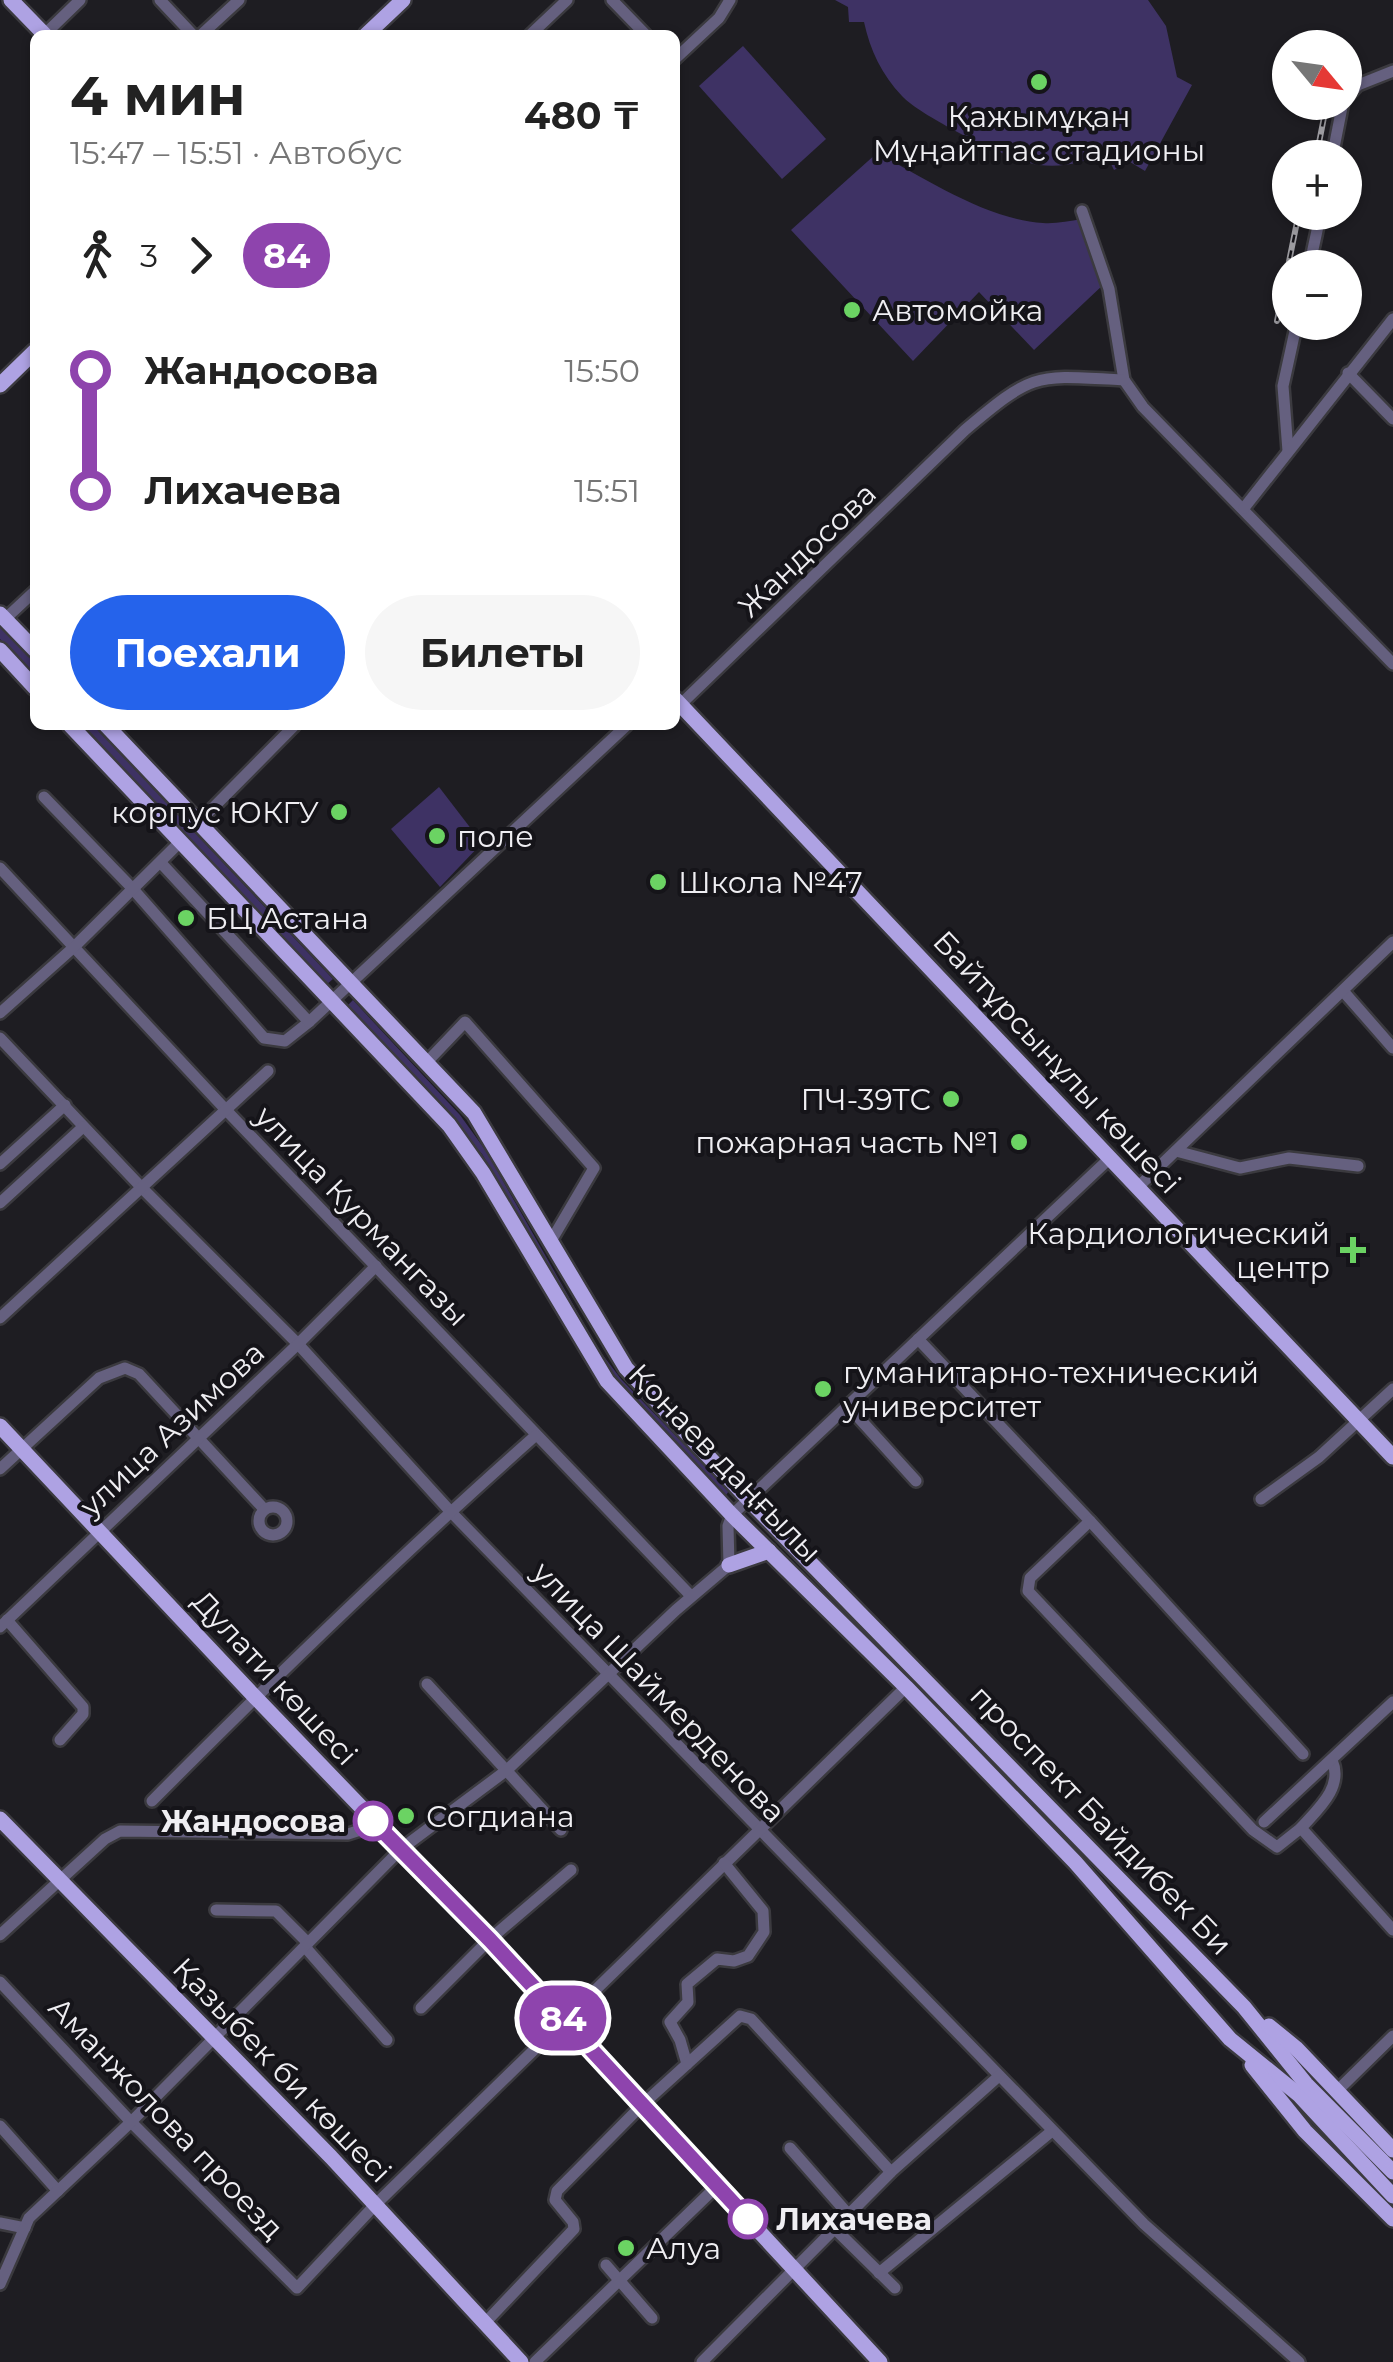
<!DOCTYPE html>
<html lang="ru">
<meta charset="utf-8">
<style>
:root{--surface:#fff;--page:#f6f6f6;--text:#222;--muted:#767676;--accent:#2563eb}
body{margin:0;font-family:Montserrat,sans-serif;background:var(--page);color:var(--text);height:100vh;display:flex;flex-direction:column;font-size:38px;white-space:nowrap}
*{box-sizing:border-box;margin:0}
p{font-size:32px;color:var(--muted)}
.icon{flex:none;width:55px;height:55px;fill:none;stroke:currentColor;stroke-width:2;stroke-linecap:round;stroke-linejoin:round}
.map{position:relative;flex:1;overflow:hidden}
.drawer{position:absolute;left:30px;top:30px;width:650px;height:700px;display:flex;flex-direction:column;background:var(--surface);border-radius:15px;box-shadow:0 2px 8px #0004}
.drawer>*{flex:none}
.badge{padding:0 20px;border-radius:32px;font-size:35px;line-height:65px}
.needle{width:65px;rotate:119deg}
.fabs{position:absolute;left:1272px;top:30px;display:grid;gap:20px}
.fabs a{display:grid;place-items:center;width:90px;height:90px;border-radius:50%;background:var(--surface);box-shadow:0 2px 8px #0004;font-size:50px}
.map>.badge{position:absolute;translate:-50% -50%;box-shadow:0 0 0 5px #fff}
.legs{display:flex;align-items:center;gap:15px;height:110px;padding:0 40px;font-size:32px}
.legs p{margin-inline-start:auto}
.summary{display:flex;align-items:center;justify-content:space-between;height:170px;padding:0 40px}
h1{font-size:55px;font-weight:700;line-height:75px}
.primary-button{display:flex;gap:20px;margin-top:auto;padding:20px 40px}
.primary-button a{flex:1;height:115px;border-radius:60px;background:var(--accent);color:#fff;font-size:40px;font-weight:700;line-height:115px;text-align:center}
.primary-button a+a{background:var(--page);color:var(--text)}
ul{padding:0 40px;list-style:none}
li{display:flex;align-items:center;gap:35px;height:120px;font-size:38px}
li i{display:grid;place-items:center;width:15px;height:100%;margin:0 12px;background:currentColor}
li i::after{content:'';width:25px;height:25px;margin:-12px;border:8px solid;border-radius:50%;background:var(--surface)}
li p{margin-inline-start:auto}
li:first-child i{background:linear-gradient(#0000 50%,currentColor 0)}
li:last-child i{background:linear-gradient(currentColor 50%,#0000 0)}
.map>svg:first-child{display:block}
.green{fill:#3e3264}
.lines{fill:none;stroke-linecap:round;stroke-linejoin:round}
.minor-casing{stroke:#3b3a3f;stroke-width:16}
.major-casing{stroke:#3b3a3f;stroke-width:20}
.minor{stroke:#65607f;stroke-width:11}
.major{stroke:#aea2e3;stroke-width:15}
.rail-casing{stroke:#9c9ba0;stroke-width:6}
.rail{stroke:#151419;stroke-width:2.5;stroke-dasharray:8;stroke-linecap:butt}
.line-1-casing{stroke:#fff;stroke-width:22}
.line-1{stroke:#8e44ad;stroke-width:15}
.poi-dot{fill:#6bd363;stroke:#151419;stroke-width:4}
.stop-1-dot{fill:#fff;stroke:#8e44ad;stroke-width:5}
.labels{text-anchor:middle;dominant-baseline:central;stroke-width:8;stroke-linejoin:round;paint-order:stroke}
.poi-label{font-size:30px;fill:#efeef2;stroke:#151419;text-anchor:start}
.street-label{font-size:30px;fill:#efeef2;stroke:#151419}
.stop-label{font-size:30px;font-weight:bold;fill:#efeef2;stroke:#151419;text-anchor:end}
</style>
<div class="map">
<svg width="1393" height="2362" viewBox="0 0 1393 2362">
<rect width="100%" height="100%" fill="#1e1d22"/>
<g class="green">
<path d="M 835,0 L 1148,0 L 1166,26 L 1177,77 L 1192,85 L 1145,171 L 1130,162 L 1114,170 L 1106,154 C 1083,162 1064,168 1039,165 C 1012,162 920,116 902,96 C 882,75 870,50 864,22 L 849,22 L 848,7 Z"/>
<path d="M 743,46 L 826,139 L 782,179 L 699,86 Z"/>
<path d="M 877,153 C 927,179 985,219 1043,223 C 1055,224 1069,221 1082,219 L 1104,284 L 1034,350 L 979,292 L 913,361 L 791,230 Z"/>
<path d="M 0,626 L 35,663 L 35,676 L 0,639 Z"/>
<path d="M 81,725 L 93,725 L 333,979 L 326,985 Z"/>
<path d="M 439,787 L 482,843 L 440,887 L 391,829 Z"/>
<path d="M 353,1000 L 460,1115 L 486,1151 L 599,1350 L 621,1379 L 729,1491 L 726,1495 L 607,1367 L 482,1154 L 346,1007 Z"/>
</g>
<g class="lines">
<defs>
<g id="minor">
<path d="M 160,0 L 193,35"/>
<path d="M 612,0 L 646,35"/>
<path d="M 44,35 L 80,0"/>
<path d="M 201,35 L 239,0"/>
<path d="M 530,35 L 567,0"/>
<path d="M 675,59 L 719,18 L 730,0"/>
<path d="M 1345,99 L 1358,85 L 1393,71"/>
<path d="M 1332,158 L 1343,102"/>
<path d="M 1082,211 L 1109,289 L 1124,380 L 1143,407 L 1393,664"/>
<path d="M 1309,268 L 1321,212"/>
<path d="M 1348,373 L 1393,419"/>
<path d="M 1288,451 L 1283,386 L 1297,322"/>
<path d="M 1244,508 L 1393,319"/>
<path d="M 5,619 L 35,591"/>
<path d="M 681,704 L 965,430 C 1035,371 1035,375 1124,380"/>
<path d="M 44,797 L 132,888 L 264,1038 L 285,1041 L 309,1022"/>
<path d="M 199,822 L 295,725"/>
<path d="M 161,863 L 309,1022 L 627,725"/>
<path d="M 0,868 L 226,1110 L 691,1596"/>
<path d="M 1343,991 L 1393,1048"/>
<path d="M 0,1013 L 74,947 L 180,842"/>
<path d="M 0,1038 L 142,1188 L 298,1344 L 450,1511 L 1144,2224 L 1299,2362"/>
<path d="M 426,1063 L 465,1022 L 594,1168 L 551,1241"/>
<path d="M 1176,1151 L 1240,1168 L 1289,1158 L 1358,1166"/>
<path d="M 0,1164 L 65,1105"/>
<path d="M 1138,1187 L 1393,942"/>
<path d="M 0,1203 L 83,1127"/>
<path d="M 0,1318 L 268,1071"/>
<path d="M 918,1339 L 1090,1521 L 1030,1578 L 1028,1591 L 1253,1830 L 1277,1847 L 1301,1828"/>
<path d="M 848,1406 L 916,1481"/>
<path d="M 0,1469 L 99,1378 L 125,1368 L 139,1374 L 264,1509"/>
<path d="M 1261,1499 L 1319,1457 L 1393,1389"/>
<circle cx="273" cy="1521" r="14"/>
<path d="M 1090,1521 L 1303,1754"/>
<path d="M 7,1620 L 83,1707 L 83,1714 L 60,1740"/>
<path d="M 0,1627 L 298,1344 L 376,1266"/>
<path d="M 427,1684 L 561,1830"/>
<path d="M 1332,1760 C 1344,1787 1318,1809 1301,1828 L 1393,1930"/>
<path d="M 152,1801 C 276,1676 403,1553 535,1436"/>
<path d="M 1264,1822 L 1393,1702"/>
<path d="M 216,1910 L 276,1911 L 308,1943"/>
<path d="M 0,1935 L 105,1839 L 120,1831 L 348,1834 L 376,1825"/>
<path d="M 305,1947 L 387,2040"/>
<path d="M 0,1982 L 131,2122 L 297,2288 L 375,2205 L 906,1687"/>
<path d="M 421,2008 L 489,1940 L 571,1870"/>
<path d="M 687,2064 L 680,2040 L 670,2022 L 688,2002 L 687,1984 L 717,1959 L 734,1961 L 748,1956 L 764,1932 L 763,1911 L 724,1863"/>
<path d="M 1337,2091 L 1393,2036"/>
<path d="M 0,2126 L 58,2191"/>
<path d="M 790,2148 L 848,2214"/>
<path d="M 0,2223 L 25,2228"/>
<path d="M 834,2228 L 895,2288"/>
<path d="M 606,2265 L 652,2318"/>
<path d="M 879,2273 L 1052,2131"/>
<path d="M 0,2284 L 29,2218 L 131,2122 L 401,1849 L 507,1770 L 676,1610 L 729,1565 L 728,1526 L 732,1515 L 1110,1158"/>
<path d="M 484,2324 L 574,2229 L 573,2222 L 555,2200 L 557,2191 L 642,2105 L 740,2016 L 751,2019 L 891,2172"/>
<path d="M 535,2362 L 717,2186"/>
<path d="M 702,2362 L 891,2172 L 999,2076"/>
</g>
<g id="major">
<path d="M 11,0 L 45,35"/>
<path d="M 366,35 L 403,0"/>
<path d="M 0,385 L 35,351"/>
<path d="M 0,614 L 35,650"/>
<path d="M 0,650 L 35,688"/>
<path d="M 675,699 L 1393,1457"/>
<path d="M 70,725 L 449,1125 L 483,1173 L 607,1381 L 732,1515 L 906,1687 L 1075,1862 L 1230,2039 L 1299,2095 L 1393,2196"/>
<path d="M 106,725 L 474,1113 L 626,1368 L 749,1500 L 1244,2007 L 1306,2084 L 1393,2172"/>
<path d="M 0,1426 L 255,1697 L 489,1940 L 880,2362"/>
<path d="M 729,1565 L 769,1551"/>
<path d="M 0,1819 L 331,2157 L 521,2362"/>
<path d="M 1269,2026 L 1296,2048 L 1393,2150"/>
<path d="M 1252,2065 L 1305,2131 L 1393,2219"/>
</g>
</defs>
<use href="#minor" class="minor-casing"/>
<use href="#major" class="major-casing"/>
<use href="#minor" class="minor"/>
<use href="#major" class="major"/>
<defs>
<g id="rail">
<path d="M 1316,158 L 1327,102"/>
<path d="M 1277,321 L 1299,212"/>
</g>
</defs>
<use href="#rail" class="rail-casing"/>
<use href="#rail" class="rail"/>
</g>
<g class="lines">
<defs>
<path id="line-1" d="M 373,1821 L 490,1940 L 748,2219"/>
</defs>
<use href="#line-1" class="line-1-casing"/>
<use href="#line-1" class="line-1"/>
</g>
<g class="poi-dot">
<circle cx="1039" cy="82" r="10"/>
<circle cx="852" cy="310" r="10"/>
<circle cx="339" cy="812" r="10"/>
<circle cx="437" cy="836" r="10"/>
<circle cx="658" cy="882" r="10"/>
<circle cx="186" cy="918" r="10"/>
<circle cx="951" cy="1099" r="10"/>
<circle cx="1019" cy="1142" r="10"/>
<path d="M1348 1235h10v10h10v10h-10v10h-10v-10h-10v-10h10z"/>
<circle cx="823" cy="1389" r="10"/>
<circle cx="406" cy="1816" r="10"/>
<circle cx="626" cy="2248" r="10"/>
</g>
<g class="stop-1-dot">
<circle cx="373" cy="1821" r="18"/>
<circle cx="748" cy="2219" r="18"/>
</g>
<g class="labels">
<g class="poi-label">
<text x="1039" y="116" text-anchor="middle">Қажымұқан<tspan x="1039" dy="34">Мұңайтпас стадионы</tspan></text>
<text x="872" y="310">Автомойка</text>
<text x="319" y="812" text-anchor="end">корпус ЮКГУ</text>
<text x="457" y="836">поле</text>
<text x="678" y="882">Школа №47</text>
<text x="206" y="918">БЦ Астана</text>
<text x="931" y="1099" text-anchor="end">ПЧ-39ТС</text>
<text x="999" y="1142" text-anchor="end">пожарная часть №1</text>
<text x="1330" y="1233" text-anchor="end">Кардиологический<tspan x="1330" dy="34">центр</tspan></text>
<text x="843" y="1372">гуманитарно-технический<tspan x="843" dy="34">университет</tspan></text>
<text x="426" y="1816">Согдиана</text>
<text x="646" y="2248">Алуа</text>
</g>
<g class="street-label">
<text transform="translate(807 550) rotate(-44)">Жандосова</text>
<text transform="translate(1057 1062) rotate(47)">Байтұрсынұлы көшесі</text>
<text transform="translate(362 1216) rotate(46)">улица Курмангазы</text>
<text transform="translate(172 1429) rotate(-43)">улица Азимова</text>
<text transform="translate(725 1463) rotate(46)">Қонаев даңғылы</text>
<text transform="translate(275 1678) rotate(47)">Дулати көшесі</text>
<text transform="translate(659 1692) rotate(46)">улица Шаймерденова</text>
<text transform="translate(1101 1820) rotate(46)">проспект Байдибек Би</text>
<text transform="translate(282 2070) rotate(46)">Қазыбек би көшесі</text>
<text transform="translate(166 2118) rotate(46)">Аманжолова проезд</text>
</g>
<g class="stop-label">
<text x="346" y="1821">Жандосова</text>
<text x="776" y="2219" text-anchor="start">Лихачева</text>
</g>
</g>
</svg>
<div class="fabs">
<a><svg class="needle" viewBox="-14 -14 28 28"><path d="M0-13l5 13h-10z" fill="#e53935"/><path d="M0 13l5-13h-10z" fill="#767676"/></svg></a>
<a>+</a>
<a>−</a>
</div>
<b class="badge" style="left:563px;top:2018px;background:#8e44ad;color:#fff">84</b>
<section class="drawer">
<div class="summary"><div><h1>4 мин</h1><p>15:47 – 15:51 · Автобус</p></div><b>480 ₸</b></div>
<div class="legs"><svg class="icon" aria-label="walk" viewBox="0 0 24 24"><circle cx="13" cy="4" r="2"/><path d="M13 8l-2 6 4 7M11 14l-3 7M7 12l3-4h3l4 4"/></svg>3<svg class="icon" aria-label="forward" viewBox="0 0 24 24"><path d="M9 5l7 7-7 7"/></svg><b class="badge" style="background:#8e44ad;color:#fff">84</b></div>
<ul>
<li><i style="color:#8e44ad"></i><b>Жандосова</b><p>15:50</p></li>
<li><i style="color:#8e44ad"></i><b>Лихачева</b><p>15:51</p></li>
</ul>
<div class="primary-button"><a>Поехали</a><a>Билеты</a></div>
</section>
</div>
